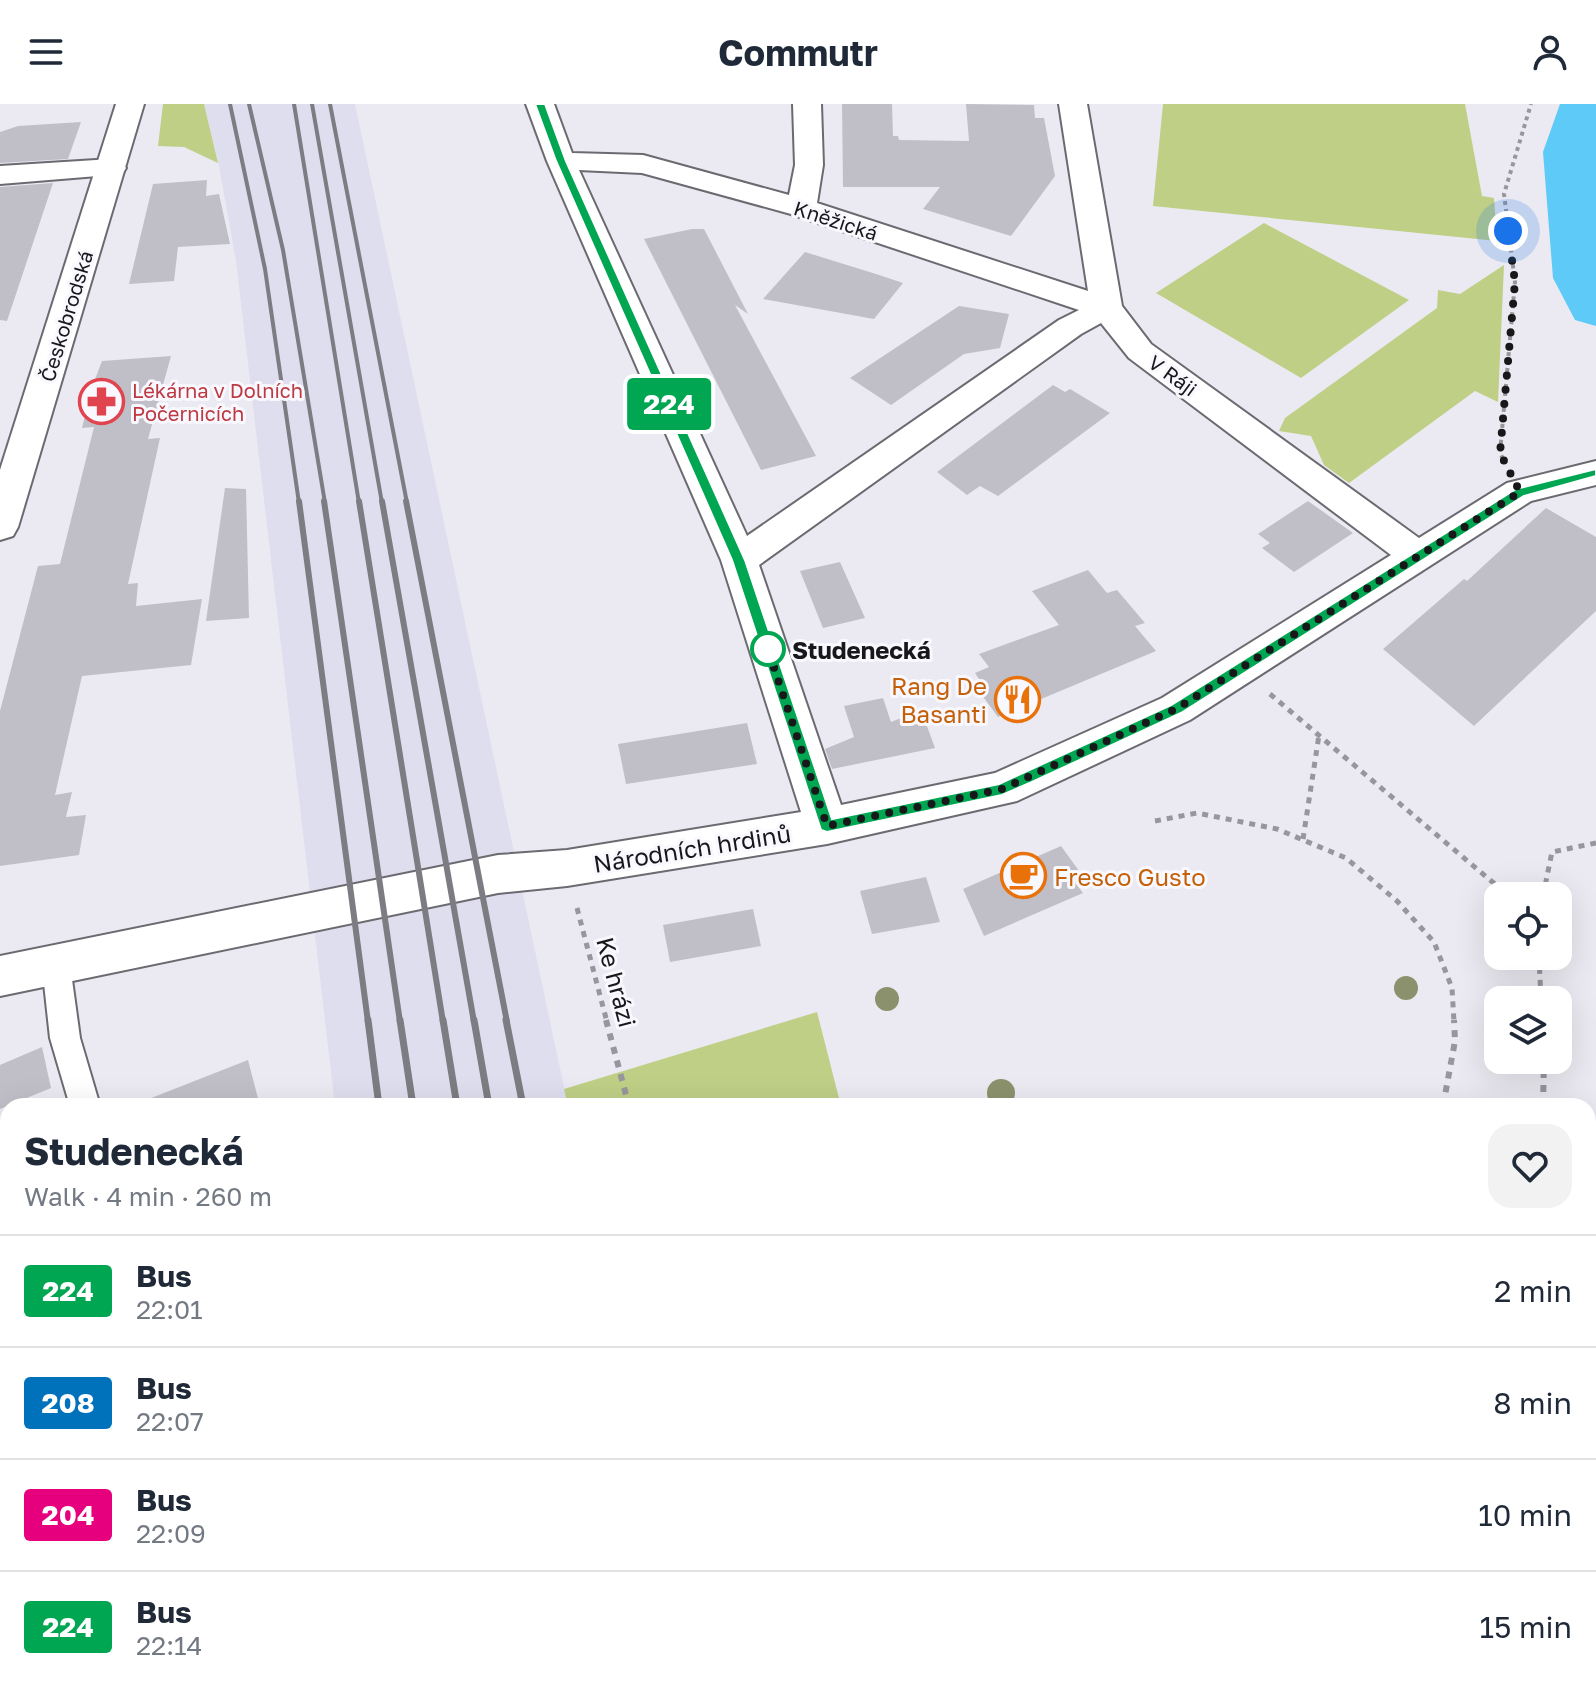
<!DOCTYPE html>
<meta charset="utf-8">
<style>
:root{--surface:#fff;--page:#f2f2f3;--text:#1f2937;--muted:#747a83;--line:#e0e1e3}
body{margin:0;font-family:"Golos Text",sans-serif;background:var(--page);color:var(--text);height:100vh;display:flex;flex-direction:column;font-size:30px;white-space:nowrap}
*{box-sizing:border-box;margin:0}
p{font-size:26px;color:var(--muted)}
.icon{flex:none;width:44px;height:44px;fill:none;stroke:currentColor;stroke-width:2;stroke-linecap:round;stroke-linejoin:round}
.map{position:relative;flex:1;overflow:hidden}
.details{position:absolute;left:0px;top:994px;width:1596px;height:600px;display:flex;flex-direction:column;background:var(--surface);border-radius:24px 24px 0 0;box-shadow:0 8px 32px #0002}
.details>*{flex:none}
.badge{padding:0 16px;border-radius:6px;font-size:28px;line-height:52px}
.tools{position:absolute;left:1484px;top:778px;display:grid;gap:16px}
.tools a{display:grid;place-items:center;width:88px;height:88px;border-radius:16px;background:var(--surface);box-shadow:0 8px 32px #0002;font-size:40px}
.you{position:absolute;width:40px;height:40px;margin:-20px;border:6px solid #fff;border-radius:50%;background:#1a73e8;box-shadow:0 0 0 12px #1a73e833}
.map>.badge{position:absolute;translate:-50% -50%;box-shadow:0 0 0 4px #fff}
.round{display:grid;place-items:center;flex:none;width:84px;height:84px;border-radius:24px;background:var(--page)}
.summary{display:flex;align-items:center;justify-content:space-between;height:136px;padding:0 24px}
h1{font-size:38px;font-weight:700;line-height:60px}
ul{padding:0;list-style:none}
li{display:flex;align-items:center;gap:24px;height:112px;padding:0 24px;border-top:2px solid var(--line)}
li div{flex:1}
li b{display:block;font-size:30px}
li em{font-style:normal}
li .badge{min-width:88px;font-weight:700;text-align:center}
header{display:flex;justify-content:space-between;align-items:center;height:104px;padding:0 24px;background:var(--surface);font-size:36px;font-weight:700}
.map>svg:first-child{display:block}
.built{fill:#dfdeee}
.green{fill:#bfcf86}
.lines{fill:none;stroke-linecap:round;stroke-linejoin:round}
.river{fill:#5dcaf8;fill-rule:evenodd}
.building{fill:#c0bfc7}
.lane-casing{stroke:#6b6a71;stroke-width:4}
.street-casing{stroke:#6b6a71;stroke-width:4}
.primary-casing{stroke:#6b6a71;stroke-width:4}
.path-far2{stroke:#97969c;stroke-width:4;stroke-dasharray:4 4;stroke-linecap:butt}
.path-far1{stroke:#97969c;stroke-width:5;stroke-dasharray:6 6;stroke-linecap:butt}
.path{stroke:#97969c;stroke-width:6;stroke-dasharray:7 7;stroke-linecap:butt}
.lane{fill:#fff;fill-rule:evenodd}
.street{fill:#fff;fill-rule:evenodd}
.primary{fill:#fff;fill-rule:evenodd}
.rail-far2{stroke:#7d7c82;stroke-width:4}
.rail-far1{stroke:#7d7c82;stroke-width:6}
.rail{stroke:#7d7c82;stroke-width:7}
.tree{fill:#8c916d}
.line{fill:#00a651;stroke:#fff;stroke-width:2}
.walk{stroke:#18171a;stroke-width:8;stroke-dasharray:0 14.4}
.stop-dot{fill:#fff;stroke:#00a651;stroke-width:4}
.labels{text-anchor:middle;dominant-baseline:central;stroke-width:6;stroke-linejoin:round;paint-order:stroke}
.far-street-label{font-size:20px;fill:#18171a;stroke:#f8f8fe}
.far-health-label{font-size:20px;fill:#be3a42;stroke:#f8f8fe;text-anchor:start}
.stop-label{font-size:24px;font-weight:bold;fill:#18171a;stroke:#f8f8fe;text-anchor:start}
.food-label{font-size:24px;fill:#c56008;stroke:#f8f8fe;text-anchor:end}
.street-label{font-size:24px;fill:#18171a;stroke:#f8f8fe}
</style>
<header><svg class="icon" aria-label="menu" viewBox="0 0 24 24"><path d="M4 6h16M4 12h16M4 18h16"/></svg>Commutr<svg class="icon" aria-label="person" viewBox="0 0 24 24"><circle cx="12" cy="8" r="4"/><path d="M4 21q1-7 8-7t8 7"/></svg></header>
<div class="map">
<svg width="1596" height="1594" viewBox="0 0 1596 1594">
<rect width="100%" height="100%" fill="#ebeaf2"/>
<g class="built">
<path d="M 204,0 L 355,0 L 568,1002 L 335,1002 L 236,157 L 219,62 Z"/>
<path d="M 400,1586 L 692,1586 L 693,1594 L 401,1594 Z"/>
</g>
<g class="green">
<path d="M 163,0 L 204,0 L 218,59 L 184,43 L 158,42 Z"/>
<path d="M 1163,0 L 1465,0 L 1482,92 L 1494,94 L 1497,137 L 1153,102 Z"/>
<path d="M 1264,119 L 1409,196 L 1301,274 L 1156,189 Z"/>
<path d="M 1504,161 L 1498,298 L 1475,287 L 1349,379 L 1324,361 L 1311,332 L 1279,327 L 1285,314 L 1437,204 L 1438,186 L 1460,190 Z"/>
<path d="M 817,908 L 841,1002 L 568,1002 L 564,985 Z"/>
<path d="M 692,1586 L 993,1586 L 995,1594 L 693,1594 Z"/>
</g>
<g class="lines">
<g class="river">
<path d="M 1560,0 L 1596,0 L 1596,222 L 1575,216 L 1553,174 L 1543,48 Z"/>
<path d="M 1596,1360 L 1596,1476 L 1588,1480 L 1588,1363 Z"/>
<path d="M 1452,1586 L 1568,1586 L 1565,1594 L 1449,1594 Z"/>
</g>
</g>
<g class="building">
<path d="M 842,0 L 892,0 L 893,32 L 898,32 L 899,36 L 969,37 L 966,0 L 1034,1 L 1035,14 L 1044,14 L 1055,72 L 1011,132 L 923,105 L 940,83 L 843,83 Z"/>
<path d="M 81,18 L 68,55 L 0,59 L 0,28 L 18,22 Z"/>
<path d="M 207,76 L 206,92 L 219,90 L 230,140 L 178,143 L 174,177 L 129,180 L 153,80 Z"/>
<path d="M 53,79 L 7,217 L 0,216 L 0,83 Z"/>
<path d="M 692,125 L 704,125 L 748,210 L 735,201 L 816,352 L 761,366 L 644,135 Z"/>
<path d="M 805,148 L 876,170 L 903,179 L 874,215 L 763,195 Z"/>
<path d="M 959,202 L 1009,210 L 1000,244 L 964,250 L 891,301 L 850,274 Z"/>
<path d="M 171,252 L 148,335 L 160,334 L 128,480 L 138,479 L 136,502 L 202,495 L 191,561 L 82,572 L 55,691 L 72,688 L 66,713 L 86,711 L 79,751 L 0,762 L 0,607 L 38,462 L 60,460 L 94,323 L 82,324 L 92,283 L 102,257 Z"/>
<path d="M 1053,281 L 1065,288 L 1070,285 L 1110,309 L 998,392 L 980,382 L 967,391 L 937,368 Z"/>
<path d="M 225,384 L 246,385 L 249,514 L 206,517 Z"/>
<path d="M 1308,397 L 1353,429 L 1294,468 L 1262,444 L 1270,439 L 1258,430 Z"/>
<path d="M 1546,404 L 1596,433 L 1596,507 L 1474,622 L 1383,545 L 1464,475 L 1467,477 Z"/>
<path d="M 840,458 L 865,514 L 823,524 L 800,467 Z"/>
<path d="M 1088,466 L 1107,489 L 1117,486 L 1145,519 L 1135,522 L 1156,547 L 998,613 L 976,583 L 983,581 L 975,569 L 989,563 L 979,550 L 1059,521 L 1032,487 Z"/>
<path d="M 883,594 L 891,618 L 921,606 L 935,644 L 832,665 L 825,645 L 854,633 L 844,602 Z"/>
<path d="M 747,619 L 757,660 L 626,680 L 618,640 Z"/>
<path d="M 1061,742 L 1082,771 L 1073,776 L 1083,789 L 984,832 L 963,785 Z"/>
<path d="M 926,773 L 940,818 L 872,830 L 860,787 Z"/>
<path d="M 753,805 L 761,842 L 670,858 L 663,821 Z"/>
<path d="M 42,943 L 51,984 L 0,1005 L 0,961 Z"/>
<path d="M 248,956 L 260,1002 L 137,1002 L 136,1000 Z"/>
</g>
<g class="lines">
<defs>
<g id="lane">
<path d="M 56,848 L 66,852 L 70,861 L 80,934 L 100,1002 L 70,1002 L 50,934 L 42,861 L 46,852 Z"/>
<path d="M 184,1586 L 222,1586 L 224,1594 L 186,1594 Z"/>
</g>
<g id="street">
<path d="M 526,0 L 554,0 L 572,49 L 643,51 L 789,91 L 795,61 L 793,0 L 821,0 L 823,61 L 817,99 L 1088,187 L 1059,0 L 1087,0 L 1122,202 L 1151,240 L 1419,434 L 1507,379 L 1596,357 L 1596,381 L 1531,397 L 1190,616 L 1017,697 L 827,740 L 567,782 L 498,789 L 0,892 L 0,852 L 498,751 L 567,746 L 801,708 L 721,456 L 547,57 ZM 579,66 L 642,69 L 791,110 L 1079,206 L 1059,216 L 747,432 ZM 1101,219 L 1129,254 L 1391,451 L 1162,594 L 995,669 L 841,701 L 759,461 L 1081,230 Z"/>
<path d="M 112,55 L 122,58 L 126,64 L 122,70 L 0,80 L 0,62 Z"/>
</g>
<path id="primary" d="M 116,0 L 144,0 L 18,423 L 13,432 L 0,436 L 0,366 Z"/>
</defs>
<use href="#lane" class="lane-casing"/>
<use href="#street" class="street-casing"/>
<use href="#primary" class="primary-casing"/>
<path class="path-far2" d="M 1503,355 L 1500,349 L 1515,178 L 1504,90 L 1531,0"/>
<g class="path-far1">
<path d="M 1270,590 L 1509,792"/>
<path d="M 1155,717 L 1197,709 L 1277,725 L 1346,754 L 1397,797 L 1434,838 L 1452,884 L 1454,918"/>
<path d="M 1303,735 L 1319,631"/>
<path d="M 1543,792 L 1552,748 L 1596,739"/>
<path d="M 577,804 L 607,918"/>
<path d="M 1539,852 L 1541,896"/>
</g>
<g class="path">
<path d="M 606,916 L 629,1002"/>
<path d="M 1443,1002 L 1455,937 L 1454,916"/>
<path d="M 1543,1002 L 1544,956"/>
<path d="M 766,1586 L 768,1594"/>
<path d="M 1155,1594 L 1157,1586"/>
<path d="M 1257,1594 L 1261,1586"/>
</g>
<use href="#lane" class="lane"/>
<use href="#street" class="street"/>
<use href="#primary" class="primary"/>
<g class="rail-far2">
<path d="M 230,0 L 265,165 L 299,399"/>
<path d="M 249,0 L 283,146 L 325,399"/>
<path d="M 294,0 L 359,399"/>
<path d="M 312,0 L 382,399"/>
<path d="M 330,0 L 407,399"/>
</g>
<g class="rail-far1">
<path d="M 299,397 L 368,918"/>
<path d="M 324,397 L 400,918"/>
<path d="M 359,397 L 443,918"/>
<path d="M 382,397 L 474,918"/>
<path d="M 406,397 L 507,918"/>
</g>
<g class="rail">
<path d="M 368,916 L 379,1002"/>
<path d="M 400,916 L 413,1002"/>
<path d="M 443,916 L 457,1002"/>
<path d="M 474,916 L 489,1002"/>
<path d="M 506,916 L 523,1002"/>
<path d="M 456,1586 L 457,1594"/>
<path d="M 498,1586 L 499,1594"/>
<path d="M 553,1586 L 554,1594"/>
<path d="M 593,1586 L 594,1594"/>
<path d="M 635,1586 L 637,1594"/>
</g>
</g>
<g class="tree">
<circle cx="1406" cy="884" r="12"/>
<circle cx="887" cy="895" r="12"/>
<circle cx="1001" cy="989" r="14"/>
</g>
<path class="line" d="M 535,0 L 545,0 L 566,57 L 745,456 L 832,715 L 999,680 L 1171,601 L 1516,385 L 1596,365 L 1596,372 L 1524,392 L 1181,609 L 1032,678 L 1002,691 L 827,728 L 821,726 L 732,456 L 556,57 Z"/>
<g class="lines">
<path class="walk" d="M 768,545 L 764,534 L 827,722 L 1002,685 L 1176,605 L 1520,388 L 1500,349 L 1515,178 L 1508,127"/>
</g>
<defs>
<symbol id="pharmacy-ring" viewBox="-11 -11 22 22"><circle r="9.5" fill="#f8f8fe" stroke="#e0444e" stroke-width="1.5"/><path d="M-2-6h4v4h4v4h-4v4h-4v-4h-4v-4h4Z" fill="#e0444e"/></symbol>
<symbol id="restaurant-ring" viewBox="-11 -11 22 22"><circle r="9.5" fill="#f8f8fe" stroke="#e8710a" stroke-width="1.5"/><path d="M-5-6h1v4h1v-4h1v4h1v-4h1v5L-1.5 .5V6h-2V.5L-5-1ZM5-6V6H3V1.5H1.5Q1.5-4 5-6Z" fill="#e8710a"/></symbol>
<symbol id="cafe-ring" viewBox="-11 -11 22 22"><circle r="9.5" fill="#f8f8fe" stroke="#e8710a" stroke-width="1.5"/><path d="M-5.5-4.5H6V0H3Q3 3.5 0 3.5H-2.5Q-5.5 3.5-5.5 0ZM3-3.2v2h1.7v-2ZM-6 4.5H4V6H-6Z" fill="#e8710a"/></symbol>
</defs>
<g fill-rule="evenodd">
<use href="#pharmacy-ring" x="76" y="272" width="51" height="51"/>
<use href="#restaurant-ring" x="992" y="570" width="51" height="51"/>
<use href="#cafe-ring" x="998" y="746" width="51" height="51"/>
</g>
<circle class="stop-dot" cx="768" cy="545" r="16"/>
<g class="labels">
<g class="far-street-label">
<text transform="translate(836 116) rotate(18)">Kněžická</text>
<text transform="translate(66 212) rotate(-73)">Českobrodská</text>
<text transform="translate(1173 271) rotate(36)">V Ráji</text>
</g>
<g class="far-health-label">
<text x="132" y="286">Lékárna v Dolních<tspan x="132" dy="23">Počernicích</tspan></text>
</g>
<g class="stop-label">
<text x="792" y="545">Studenecká</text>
</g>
<g class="food-label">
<text x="987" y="581">Rang De<tspan x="987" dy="28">Basanti</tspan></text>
<text x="1054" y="772" text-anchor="start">Fresco Gusto</text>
</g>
<g class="street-label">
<text transform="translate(692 744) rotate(-9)">Národních hrdinů</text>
<text transform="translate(617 878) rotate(75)">Ke hrázi</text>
</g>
</g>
</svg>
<div class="tools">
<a><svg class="icon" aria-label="locate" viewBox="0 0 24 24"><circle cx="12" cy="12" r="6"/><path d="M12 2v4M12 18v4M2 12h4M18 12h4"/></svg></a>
<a><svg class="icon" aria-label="layers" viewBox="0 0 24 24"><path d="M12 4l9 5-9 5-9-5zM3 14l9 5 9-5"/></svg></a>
</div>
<div class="you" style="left:1508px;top:127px"></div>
<b class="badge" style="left:669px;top:300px;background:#00a651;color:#fff">224</b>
<section class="details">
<div class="summary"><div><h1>Studenecká</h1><p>Walk · 4 min · 260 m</p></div><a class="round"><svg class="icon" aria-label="heart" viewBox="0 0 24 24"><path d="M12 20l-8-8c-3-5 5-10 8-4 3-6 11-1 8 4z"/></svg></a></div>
<ul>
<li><span class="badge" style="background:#00a651;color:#fff">224</span><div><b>Bus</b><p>22:01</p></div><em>2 min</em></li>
<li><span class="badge" style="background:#0072bc;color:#fff">208</span><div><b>Bus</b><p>22:07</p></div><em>8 min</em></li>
<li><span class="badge" style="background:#e6007e;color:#fff">204</span><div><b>Bus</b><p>22:09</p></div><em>10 min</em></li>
<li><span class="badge" style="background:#00a651;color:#fff">224</span><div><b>Bus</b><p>22:14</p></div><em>15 min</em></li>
</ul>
</section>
</div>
